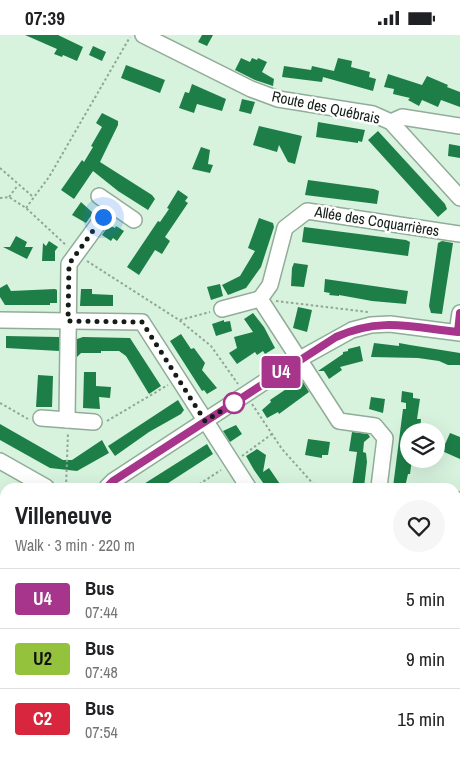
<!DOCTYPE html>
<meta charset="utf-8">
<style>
:root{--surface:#fff;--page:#f6f6f6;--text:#202124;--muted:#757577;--line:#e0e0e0}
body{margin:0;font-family:"Archivo Narrow",sans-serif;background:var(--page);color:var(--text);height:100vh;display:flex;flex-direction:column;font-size:19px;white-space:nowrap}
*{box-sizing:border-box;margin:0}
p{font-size:16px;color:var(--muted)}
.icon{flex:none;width:28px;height:28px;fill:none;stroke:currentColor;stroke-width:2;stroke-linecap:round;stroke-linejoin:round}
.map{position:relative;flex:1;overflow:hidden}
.details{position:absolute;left:0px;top:448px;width:460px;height:276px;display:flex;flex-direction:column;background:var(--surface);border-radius:15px 15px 0 0;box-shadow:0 5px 20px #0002}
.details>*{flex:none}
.badge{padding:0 10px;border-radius:4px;font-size:18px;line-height:32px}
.tools{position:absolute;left:400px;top:388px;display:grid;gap:10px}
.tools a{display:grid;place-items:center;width:45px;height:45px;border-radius:50%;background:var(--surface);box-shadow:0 5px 20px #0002;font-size:25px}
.you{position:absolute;width:25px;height:25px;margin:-12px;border:4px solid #fff;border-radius:50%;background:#1a73e8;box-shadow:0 0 0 8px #1a73e833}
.map>.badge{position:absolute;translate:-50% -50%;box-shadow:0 0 0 2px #fff}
.round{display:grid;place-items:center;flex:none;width:52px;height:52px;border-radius:26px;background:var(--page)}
.summary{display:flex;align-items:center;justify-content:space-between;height:85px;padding:0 15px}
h1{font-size:24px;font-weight:800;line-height:38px}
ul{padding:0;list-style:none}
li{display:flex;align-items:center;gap:15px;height:60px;padding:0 15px;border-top:1px solid var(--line)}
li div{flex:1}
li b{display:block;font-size:19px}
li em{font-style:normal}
li .badge{min-width:55px;font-weight:700;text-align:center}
.status{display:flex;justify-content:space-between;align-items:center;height:35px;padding:0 25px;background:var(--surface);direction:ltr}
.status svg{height:14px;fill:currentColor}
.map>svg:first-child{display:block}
.building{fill:#1d7f47}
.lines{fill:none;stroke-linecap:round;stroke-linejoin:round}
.minor-casing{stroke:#91ac98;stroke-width:18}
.path{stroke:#91a696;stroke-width:2;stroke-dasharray:2.5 2.5;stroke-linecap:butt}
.minor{stroke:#fff;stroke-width:15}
.line-casing{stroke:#fff;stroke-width:11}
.line{stroke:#a7358b;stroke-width:8}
.walk{stroke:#141e17;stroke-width:5;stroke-dasharray:0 9}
.stop-dot{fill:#fff;stroke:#a7358b;stroke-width:2.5}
.labels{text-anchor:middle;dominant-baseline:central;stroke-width:5;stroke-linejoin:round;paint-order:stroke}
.street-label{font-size:15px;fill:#141e17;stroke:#fff}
</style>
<div class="status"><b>07:39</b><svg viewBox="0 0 49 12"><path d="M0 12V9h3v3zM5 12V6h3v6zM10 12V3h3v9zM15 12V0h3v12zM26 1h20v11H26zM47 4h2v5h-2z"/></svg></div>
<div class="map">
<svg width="460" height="723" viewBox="0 0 460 723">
<rect width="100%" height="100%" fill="#d7f3de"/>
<g class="building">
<path d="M 25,0 L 58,0 L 83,12 L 77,26 L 63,20 L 62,22 L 54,19 L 57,14 Z"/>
<path d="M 202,0 L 213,0 L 207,11 L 198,7 Z"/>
<path d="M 93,11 L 106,17 L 102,26 L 89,20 Z"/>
<path d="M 241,23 L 250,27 L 252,23 L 257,25 L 258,23 L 267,27 L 262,37 L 274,44 L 273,51 L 255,45 L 235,35 Z"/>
<path d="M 338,23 L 352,26 L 351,32 L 370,37 L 369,42 L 376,44 L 373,56 L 323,42 L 322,47 L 282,42 L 284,31 L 311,35 L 312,31 L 334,36 Z"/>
<path d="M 126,30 L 165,45 L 160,58 L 121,43 Z"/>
<path d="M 388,39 L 422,50 L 427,41 L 448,50 L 447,52 L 460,57 L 460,72 L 441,65 L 438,72 L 422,65 L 419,71 L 408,65 L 410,63 L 393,59 L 394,54 L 384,52 Z"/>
<path d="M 192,49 L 226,64 L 222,76 L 197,69 L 194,78 L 179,73 L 185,57 L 189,58 Z"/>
<path d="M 242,64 L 255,67 L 251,79 L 239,76 Z"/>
<path d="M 102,78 L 118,86 L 118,90 L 100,127 L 152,160 L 155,164 L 148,175 L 118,156 L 93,136 L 74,164 L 61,155 L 82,125 L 84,127 L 93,112 L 91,111 L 102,92 L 96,88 Z"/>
<path d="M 318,87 L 365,95 L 362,107 L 358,106 L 358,108 L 316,102 Z"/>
<path d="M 259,91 L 302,101 L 295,129 L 288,127 L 279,110 L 277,117 L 253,110 Z"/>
<path d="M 378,96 L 445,169 L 447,174 L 438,182 L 368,105 Z"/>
<path d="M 449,109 L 460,111 L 460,123 L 448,121 Z"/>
<path d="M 201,112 L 210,115 L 208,129 L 213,130 L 210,138 L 192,134 Z"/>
<path d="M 308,145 L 374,154 L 379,156 L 377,169 L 305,160 Z"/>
<path d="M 178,155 L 188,162 L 185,166 L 188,168 L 165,202 L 170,206 L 162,219 L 155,215 L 139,240 L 127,232 L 158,186 L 160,187 L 169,174 L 167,173 Z"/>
<path d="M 81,167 L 93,178 L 86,188 L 72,180 Z"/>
<path d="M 259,183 L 273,188 L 274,192 L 261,232 L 246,253 L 228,260 L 222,250 L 240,241 L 255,216 L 248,213 Z"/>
<path d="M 109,190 L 115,193 L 116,191 L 124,196 L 117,206 L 113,203 L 111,206 L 102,200 Z"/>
<path d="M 304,192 L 406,205 L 410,207 L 408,221 L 302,207 Z"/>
<path d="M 16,201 L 27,207 L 25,212 L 33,212 L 27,224 L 3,212 L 10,212 Z"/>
<path d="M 49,206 L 58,212 L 55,216 L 55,226 L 42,226 L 43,208 L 46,211 Z"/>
<path d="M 442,206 L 453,208 L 442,279 L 431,278 L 429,271 L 438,208 Z"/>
<path d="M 294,228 L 308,230 L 304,252 L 291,251 L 292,233 Z"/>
<path d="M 325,244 L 408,256 L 406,269 L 372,266 L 339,260 L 339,261 L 329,260 L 330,258 L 324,257 Z"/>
<path d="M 7,249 L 11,256 L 55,254 L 57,255 L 57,268 L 50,268 L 50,270 L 5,270 L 0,262 L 0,253 Z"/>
<path d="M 220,249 L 223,261 L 211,265 L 207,252 Z"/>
<path d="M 81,254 L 92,254 L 92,259 L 113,260 L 113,271 L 80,271 Z"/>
<path d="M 298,272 L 312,275 L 307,297 L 293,293 Z"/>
<path d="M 253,278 L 264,292 L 275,313 L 265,319 L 263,316 L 257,320 L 255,317 L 237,329 L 229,318 L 237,313 L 234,302 L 253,297 L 244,284 Z"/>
<path d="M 224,285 L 224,287 L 230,286 L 232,296 L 216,301 L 212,289 Z"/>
<path d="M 181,299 L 191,314 L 194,313 L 205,328 L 202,335 L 217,353 L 207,359 L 204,355 L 202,356 L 170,306 Z"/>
<path d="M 6,301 L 59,302 L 59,316 L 6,313 Z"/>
<path d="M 83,302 L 130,303 L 161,351 L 149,359 L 126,321 L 119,316 L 101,316 L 101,318 L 81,318 L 77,322 L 77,304 Z"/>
<path d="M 374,308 L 399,311 L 399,308 L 410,310 L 460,318 L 460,330 L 448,330 L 439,326 L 418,323 L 371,322 Z"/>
<path d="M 360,311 L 363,326 L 340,332 L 342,335 L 329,344 L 324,336 L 318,336 L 343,319 L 343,317 L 348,316 L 348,314 Z"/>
<path d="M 84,337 L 96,337 L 96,351 L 111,352 L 110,363 L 99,362 L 100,374 L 83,373 Z"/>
<path d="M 38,340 L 53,341 L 52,372 L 36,372 Z"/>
<path d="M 301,344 L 309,357 L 279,379 L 278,377 L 267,383 L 262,375 L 271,367 L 270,365 Z"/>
<path d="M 402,356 L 413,358 L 413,363 L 420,364 L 417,384 L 421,384 L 420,396 L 409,396 L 409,424 L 412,424 L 410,439 L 408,439 L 405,452 L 393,452 L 403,374 L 406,374 L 406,368 L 401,367 Z"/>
<path d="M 371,362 L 385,364 L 383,378 L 369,374 Z"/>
<path d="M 178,365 L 184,375 L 181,379 L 149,397 L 115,421 L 108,411 Z"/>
<path d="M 0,389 L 63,425 L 72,425 L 102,405 L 109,418 L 77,436 L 50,433 L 0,405 Z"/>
<path d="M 236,390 L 242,399 L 230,407 L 223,396 Z"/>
<path d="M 352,397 L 368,399 L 370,402 L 364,407 L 363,417 L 366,418 L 367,427 L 364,452 L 352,452 L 357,417 L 349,416 Z"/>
<path d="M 450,398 L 460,402 L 460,424 L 442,416 Z"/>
<path d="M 308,404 L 330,407 L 328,420 L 322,420 L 322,423 L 305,420 Z"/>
<path d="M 207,409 L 213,419 L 162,452 L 139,452 Z"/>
<path d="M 257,414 L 266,420 L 263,437 L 269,433 L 282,452 L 266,452 L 254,435 L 246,421 Z"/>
</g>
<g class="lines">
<defs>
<g id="minor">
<path d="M 143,0 L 251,54 L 278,64 L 373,79 L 391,87 L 460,163"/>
<path d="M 391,87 L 402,82 L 460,91"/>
<path d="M 99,161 L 134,185"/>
<path d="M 222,274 L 260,264"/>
<path d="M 0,285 L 142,287 L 248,452"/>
<path d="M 457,297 L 460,278"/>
<path d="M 41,383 L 94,387"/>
<path d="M 67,385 L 69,229 L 112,170"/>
<path d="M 0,426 L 46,452"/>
<path d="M 107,452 L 113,446 L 298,325 L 352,295 L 371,290 L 390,289 L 460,298"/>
<path d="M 379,452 L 385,403 L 375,391 L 339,386 L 260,264 L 270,250 L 285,193 L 307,176 L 460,199"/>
<path d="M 455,465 L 460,465"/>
<path d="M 455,669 L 460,661"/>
<path d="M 66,719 L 66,723"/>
<path d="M 140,723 L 143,720"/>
<path d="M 423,723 L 425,719"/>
</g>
</defs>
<use href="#minor" class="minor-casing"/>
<g class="path">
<path d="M 0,133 L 32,161"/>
<path d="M 9,162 L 18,150"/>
<path d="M 0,163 L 9,162 L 26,173 L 67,211"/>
<path d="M 26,173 L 49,142 L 130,2"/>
<path d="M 87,226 L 179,285 L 211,311 L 238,349"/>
<path d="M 276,266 L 368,277"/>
<path d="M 180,285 L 210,277"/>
<path d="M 0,368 L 28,384"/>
<path d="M 252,369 L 282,414 L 316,452"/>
<path d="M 107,386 L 168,350"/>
<path d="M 242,421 L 272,399"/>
<path d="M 66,452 L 68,397"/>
<path d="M 195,452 L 221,435"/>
<path d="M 0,500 L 5,498"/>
<path d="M 455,628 L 460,630"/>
</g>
<use href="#minor" class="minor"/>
</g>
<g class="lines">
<defs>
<path id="line" d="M 107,452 L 113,446 L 336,302 C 380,282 411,292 458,297 L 460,278"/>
</defs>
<use href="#line" class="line-casing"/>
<use href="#line" class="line"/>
<path class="walk" d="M 103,182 L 69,229 L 68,286 L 142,287 L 205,386 L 234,368"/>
</g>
<circle class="stop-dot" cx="234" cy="368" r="10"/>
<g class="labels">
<g class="street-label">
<text transform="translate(326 72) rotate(12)">Route des Québrais</text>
<text transform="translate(377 186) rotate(9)">Allée des Coquarrières</text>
</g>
</g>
</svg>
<div class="tools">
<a><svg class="icon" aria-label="layers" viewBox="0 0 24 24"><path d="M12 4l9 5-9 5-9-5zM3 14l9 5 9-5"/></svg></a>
</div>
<div class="you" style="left:103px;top:182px"></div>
<b class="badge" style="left:281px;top:337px;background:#a7358b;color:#fff">U4</b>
<section class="details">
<div class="summary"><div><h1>Villeneuve</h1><p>Walk · 3 min · 220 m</p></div><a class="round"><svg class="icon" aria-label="heart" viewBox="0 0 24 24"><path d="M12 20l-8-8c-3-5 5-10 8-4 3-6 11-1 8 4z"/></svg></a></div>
<ul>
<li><span class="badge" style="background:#a7358b;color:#fff">U4</span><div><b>Bus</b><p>07:44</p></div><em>5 min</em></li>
<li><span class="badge" style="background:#94c23d;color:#111">U2</span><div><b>Bus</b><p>07:48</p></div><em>9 min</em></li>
<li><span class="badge" style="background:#d7263d;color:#fff">C2</span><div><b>Bus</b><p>07:54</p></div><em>15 min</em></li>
</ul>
</section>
</div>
